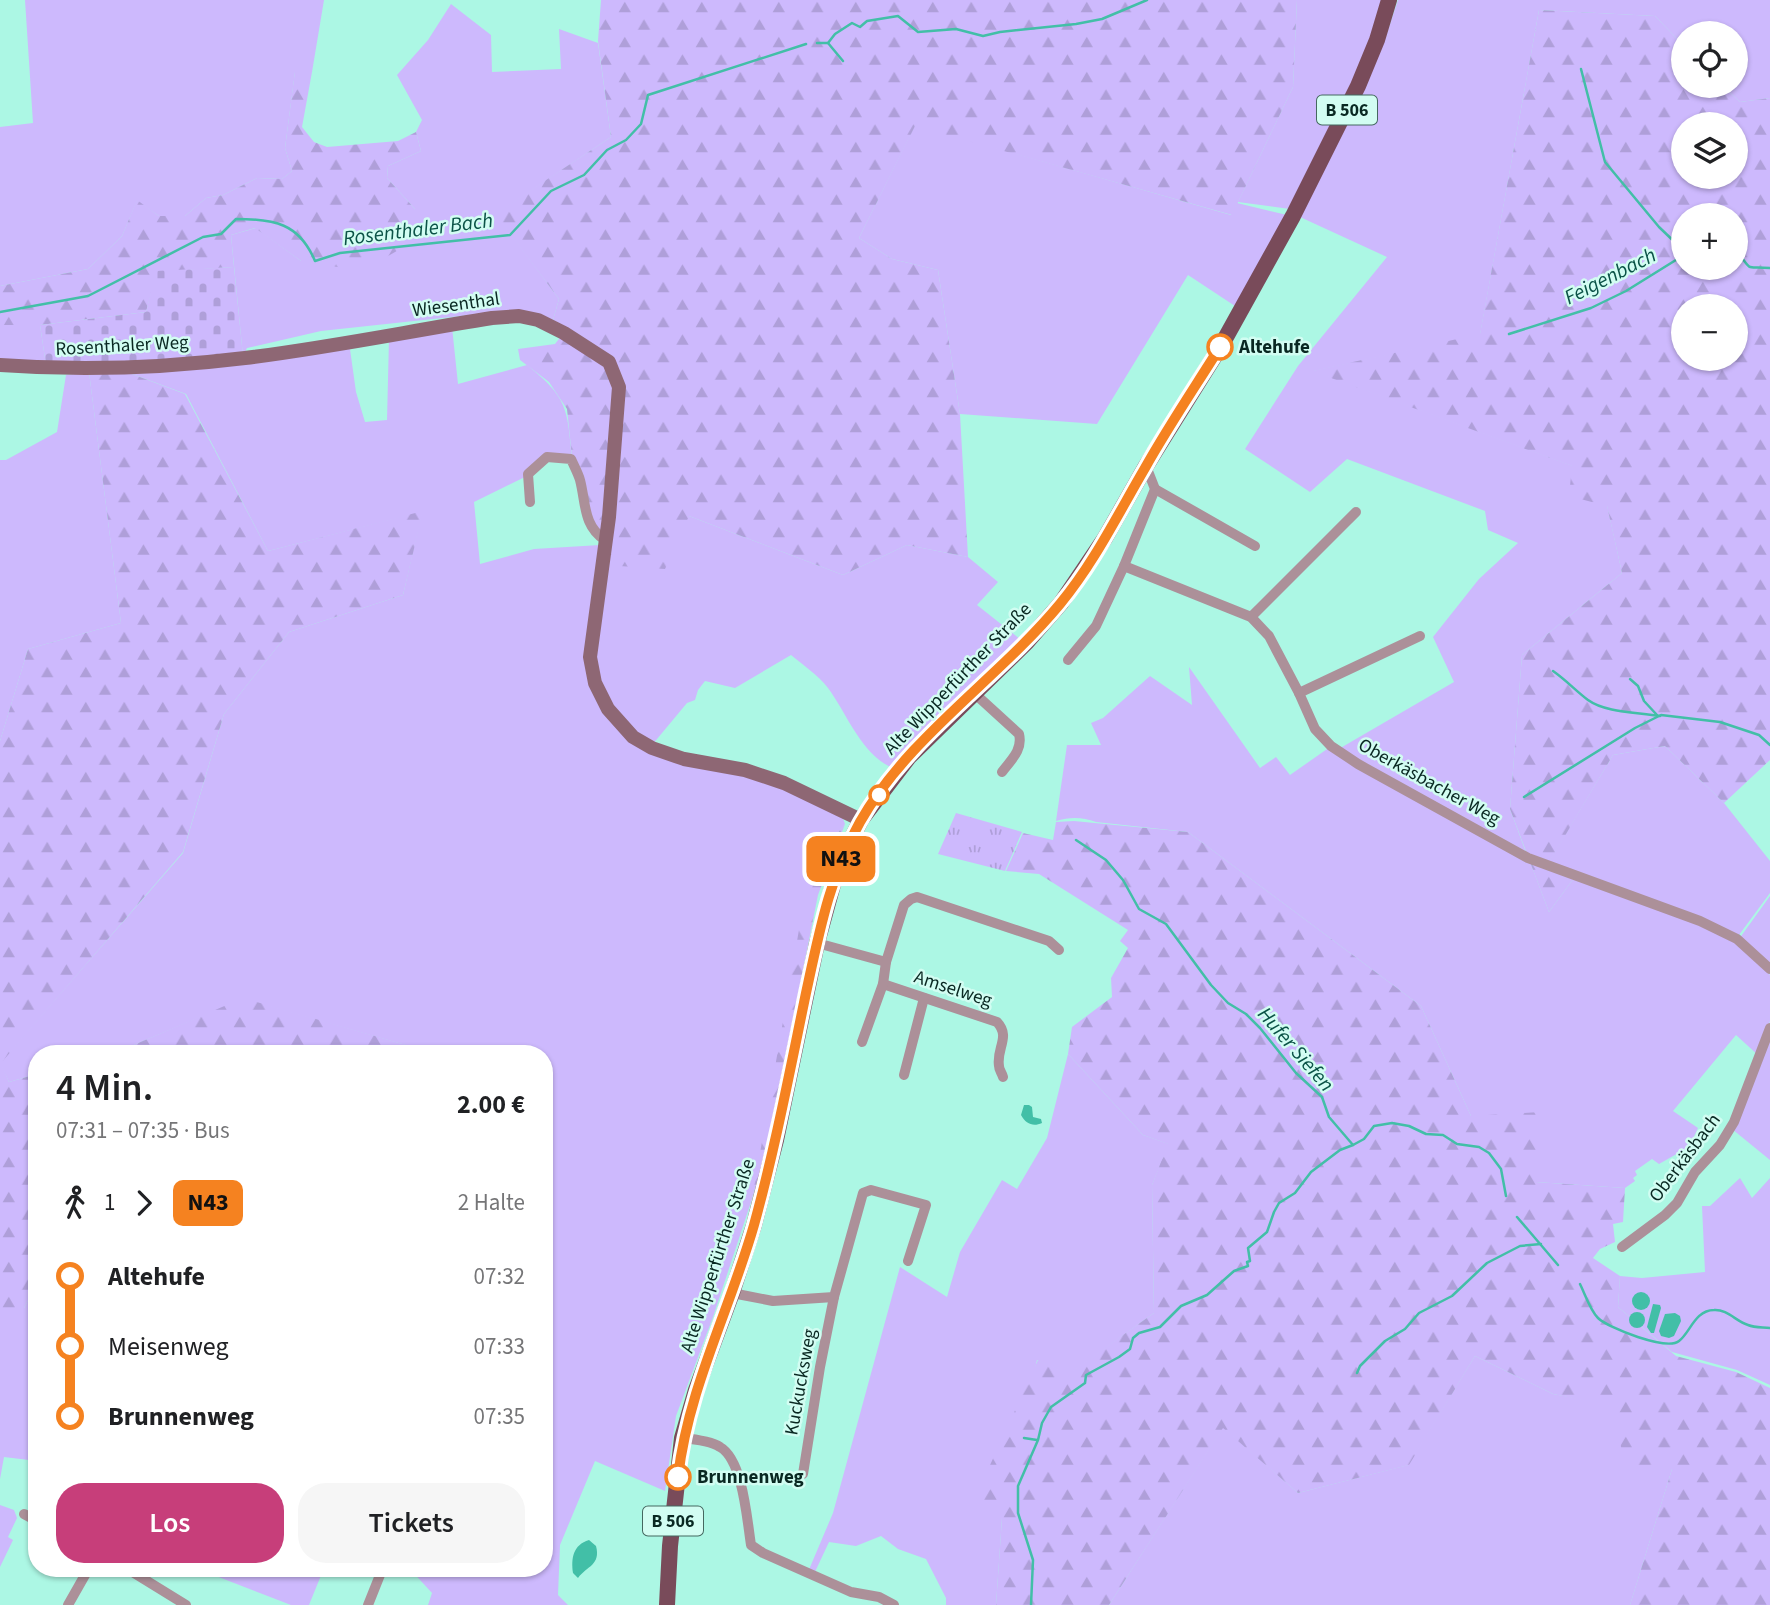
<!DOCTYPE html>
<html lang="de">
<meta charset="utf-8">
<style>
:root{--surface:#fff;--page:#f6f6f6;--text:#202124;--muted:#757577;--accent:#c73e7a}
body{margin:0;font-family:"Source Sans 3",sans-serif;background:var(--page);color:var(--text);height:100vh;display:flex;flex-direction:column;font-size:26px;white-space:nowrap}
*{box-sizing:border-box;margin:0}
p{font-size:23px;color:var(--muted)}
.icon{flex:none;width:38px;height:38px;fill:none;stroke:currentColor;stroke-width:2;stroke-linecap:round;stroke-linejoin:round}
.map{position:relative;flex:1;overflow:hidden}
.side{position:absolute;left:28px;top:1045px;width:525px;height:532px;display:flex;flex-direction:column;background:var(--surface);border-radius:28px;box-shadow:0 2px 5px #0004}
.side>*{flex:none}
.badge{padding:0 14px;border-radius:10px;font-size:24px;line-height:46px}
.fabs{position:absolute;left:1671px;top:21px;display:grid;gap:14px}
.fabs a{display:grid;place-items:center;width:77px;height:77px;border-radius:50%;background:var(--surface);box-shadow:0 2px 5px #0004;font-size:35px}
.map>.badge{position:absolute;translate:-50% -50%;box-shadow:0 0 0 4px #fff}
.legs{display:flex;align-items:center;gap:10px;height:77px;padding:0 28px;font-size:23px}
.legs p{margin-inline-start:auto}
.headline{display:flex;align-items:center;justify-content:space-between;height:119px;padding:0 28px}
h1{font-size:38px;font-weight:600;line-height:52px}
.primary-button{display:flex;gap:14px;margin-top:auto;padding:14px 28px}
.primary-button a{flex:1;height:80px;border-radius:28px;background:var(--accent);color:#fff;font-size:28px;font-weight:600;line-height:80px;text-align:center}
.primary-button a+a{background:var(--page);color:var(--text)}
ul{padding:0 28px;list-style:none}
li{display:flex;align-items:center;gap:24px;height:70px;font-size:26px}
li i{display:grid;place-items:center;width:10px;height:100%;margin:0 9px;background:currentColor}
li i::after{content:'';width:18px;height:18px;margin:-9px;border:5px solid;border-radius:50%;background:var(--surface)}
li p{margin-inline-start:auto}
li:first-child i{background:linear-gradient(#0000 50%,currentColor 0)}
li:last-child i{background:linear-gradient(currentColor 50%,#0000 0)}
.map>svg:first-child{display:block}
.grass{fill:#cdb9fd}
.forest{fill:url(#forest-firs);fill-rule:evenodd}
.cemetery{fill:url(#cemetery-stones)}
.park{fill:url(#park-tufts)}
.water{fill:#42bfa7}
.lines{fill:none;stroke-linecap:round;stroke-linejoin:round}
.stream{stroke:#42bfa7;stroke-width:2.5}
.street{stroke:#ac9099;stroke-width:10}
.secondary{stroke:#8e6774;stroke-width:14}
.primary{stroke:#794b5a;stroke-width:16}
.line-1-casing{stroke:#fff;stroke-width:16}
.line-1{stroke:#f58220;stroke-width:10}
.stop-1-dot{fill:#fff;stroke:#f58220;stroke-width:3.5}
.labels{text-anchor:middle;dominant-baseline:central;stroke-width:5;stroke-linejoin:round;paint-order:stroke}
.shield{fill:#d2fdf2;stroke:#456860;stroke-width:2}
.shield-label{font-size:18px;font-weight:bold;fill:#092822}
.street-label{font-size:19px;fill:#092822;stroke:#d2fdf2}
.stop-label{font-size:19px;font-weight:bold;fill:#092822;stroke:#d2fdf2;text-anchor:start}
.water-label{font-size:21px;font-style:italic;fill:#0b5347;stroke:#d2fdf2}
</style>
<div class="map">
<svg width="1770" height="1605" viewBox="0 0 1770 1605">
<defs>
<pattern id="forest-firs" width="22" height="20" patternUnits="userSpaceOnUse" patternTransform="scale(1.75)"><rect width="22" height="20" fill="#cdb9fd"/><path d="M5 1l3.5 6h-7zM16 11l3.5 6h-7z" fill="#af9fd9"/></pattern>
<pattern id="cemetery-stones" width="16" height="16" patternUnits="userSpaceOnUse" patternTransform="scale(1.75)"><rect width="16" height="16" fill="#cdb9fd"/><path d="M2 7V4a2 2 0 0 1 4 0v3zM10 15v-3a2 2 0 0 1 4 0v3z" fill="#af9fd9"/></pattern>
<pattern id="park-tufts" width="24" height="20" patternUnits="userSpaceOnUse" patternTransform="scale(1.75)"><rect width="24" height="20" fill="#cdb9fd"/><path d="M3 7l-1-3M5 7V3M7 7l1-3M15 17l-1-3M17 17v-4M19 17l1-3" fill="none" stroke="#af9fd9"/></pattern>
</defs>
<rect width="100%" height="100%" fill="#acf7e4"/>
<g class="grass">
<path d="M 25,0 L 324,0 L 312,72 L 295,72 L 285,148 L 292,171 L 282,179 L 257,178 L 223,195 L 206,198 L 185,216 L 159,216 L 137,201 L 122,236 L 88,269 L 0,286 L 0,127 L 33,123 Z"/>
<path d="M 1297,0 L 1383,0 C 1361,74 1324,140 1290,209 L 1238,202 L 1293,87 Z"/>
<path d="M 1398,0 L 1770,0 L 1770,98 L 1740,102 L 1723,86 L 1736,86 L 1736,33 L 1684,33 L 1683,45 L 1655,16 L 1539,10 L 1480,335 L 1314,371 L 1573,466 L 1607,505 L 1622,573 L 1522,655 L 1510,809 L 1528,858 L 1337,750 L 1454,682 L 1433,637 L 1479,579 L 1518,543 L 1488,530 L 1485,511 L 1347,459 L 1310,492 L 1245,449 L 1298,366 L 1387,257 L 1300,217 L 1384,42 Z"/>
<path d="M 451,4 L 491,35 L 492,72 L 561,69 L 559,29 L 598,43 L 611,137 L 496,214 L 559,299 L 553,320 L 470,315 L 321,331 L 247,348 L 243,356 L 231,235 L 256,228 L 301,261 L 415,209 L 387,178 L 388,166 L 421,151 L 416,132 L 422,120 L 397,75 L 428,40 Z"/>
<path d="M 915,125 L 1231,215 L 1237,203 L 1287,215 L 1235,306 L 1188,275 L 1097,424 L 960,414 L 938,270 L 892,259 L 859,238 Z"/>
<path d="M 0,325 L 40,325 L 46,365 L 0,363 Z"/>
<path d="M 452,327 L 458,384 L 527,365 C 568,398 567,408 572,457 L 546,455 L 527,476 L 474,502 L 480,564 L 534,549 L 600,545 L 586,658 L 630,741 L 783,786 L 842,816 L 845,824 L 825,849 L 752,1199 L 713,1317 L 676,1416 L 665,1491 L 595,1461 L 560,1545 L 558,1595 L 568,1605 L 428,1605 L 432,1593 L 409,1568 L 544,1568 L 544,1054 L 434,1053 L 243,999 L 129,1047 L 106,1053 L 37,1054 L 37,1074 L 9,1082 L 0,1063 L 183,853 L 224,714 L 289,632 L 403,595 L 422,512 L 268,551 L 186,394 L 124,371 L 349,342 L 356,392 L 365,422 L 387,420 L 389,339 Z"/>
<path d="M 89,372 L 121,623 L 28,649 L 0,741 L 0,460 L 6,460 L 57,432 L 66,375 Z"/>
<path d="M 689,516 L 843,575 L 907,545 L 968,557 L 998,582 L 977,605 L 1021,640 L 893,768 C 862,756 846,712 828,688 C 818,675 803,665 791,655 L 735,688 L 705,681 L 698,690 L 695,700 L 687,703 L 652,745 C 577,694 596,642 604,565 Z"/>
<path d="M 1189,667 L 1260,768 L 1276,757 L 1290,775 L 1330,747 L 1529,859 L 1549,912 L 1574,878 L 1699,923 L 1735,942 L 1766,970 L 1770,975 L 1770,1021 L 1759,1056 L 1736,1035 L 1673,1111 L 1698,1128 L 1689,1147 L 1659,1164 L 1652,1159 L 1635,1171 L 1637,1175 L 1633,1178 L 1635,1181 L 1625,1188 L 1536,1182 L 1471,1116 L 1421,1006 L 1188,832 L 1096,822 C 1082,817 1070,817 1056,821 L 1067,745 L 1101,745 L 1091,723 L 1103,718 L 1150,676 L 1192,705 Z"/>
<path d="M 1665,746 L 1724,803 L 1770,861 L 1770,893 L 1736,939 L 1547,865 L 1613,755 Z"/>
<path d="M 1770,896 L 1770,968 L 1739,939 Z"/>
<path d="M 1770,1034 L 1770,1160 L 1732,1129 Z"/>
<path d="M 1068,1054 L 1143,1135 L 1169,1144 L 1152,1185 L 1154,1313 L 1068,1375 L 1037,1360 L 1002,1518 L 996,1605 L 946,1605 L 946,1598 L 926,1559 L 898,1549 L 881,1536 L 856,1546 L 829,1542 L 814,1574 L 808,1572 L 833,1513 L 900,1267 L 947,1297 L 960,1252 L 1002,1180 L 1017,1189 L 1047,1138 Z"/>
<path d="M 1740,1178 L 1752,1198 L 1770,1178 L 1770,1385 L 1737,1370 L 1672,1352 L 1618,1307 L 1620,1276 L 1642,1278 L 1705,1272 L 1702,1206 L 1710,1206 Z"/>
<path d="M 37,1283 L 37,1461 L 4,1457 L 0,1479 L 0,1308 L 24,1308 Z"/>
<path d="M 1475,1356 L 1553,1394 L 1591,1401 L 1672,1469 L 1630,1605 L 1109,1605 L 1223,1427 L 1298,1493 L 1408,1465 Z"/>
<path d="M 0,1505 L 14,1510 L 17,1518 L 8,1537 L 13,1540 L 0,1567 Z"/>
<path d="M 324,1568 L 309,1605 L 291,1605 L 198,1569 Z"/>
</g>
<g class="forest">
<path d="M 601,0 L 1297,0 L 1293,87 L 1232,215 L 915,126 L 859,238 L 892,259 L 938,270 L 960,414 L 968,557 L 907,545 L 843,575 L 689,516 L 665,569 L 604,565 L 606,540 L 595,533 L 572,457 L 567,409 L 549,382 L 520,360 L 518,349 L 555,344 L 565,331 L 553,320 L 559,299 L 495,214 L 611,137 L 598,41 Z"/>
<path d="M 1539,10 L 1655,16 L 1683,45 L 1684,86 L 1723,86 L 1740,102 L 1770,98 L 1770,760 L 1724,803 L 1665,746 L 1613,755 L 1547,866 L 1574,878 L 1549,912 L 1510,809 L 1522,655 L 1622,573 L 1607,506 L 1569,496 L 1572,466 L 1312,371 L 1480,334 ZM 1684,124 L 1736,124 L 1736,177 L 1684,177 ZM 1684,215 L 1736,215 L 1736,268 L 1684,268 ZM 1684,306 L 1736,306 L 1736,359 L 1684,359 Z"/>
<path d="M 295,71 L 312,72 L 302,127 L 314,142 L 327,147 L 398,141 L 416,132 L 421,151 L 388,166 L 387,178 L 415,209 L 402,248 L 362,271 L 301,261 L 255,228 L 231,235 L 234,267 L 157,272 L 146,312 L 40,325 L 0,325 L 0,286 L 88,269 L 122,236 L 137,200 L 159,216 L 185,216 L 206,198 L 223,195 L 257,178 L 282,179 L 292,171 L 285,148 Z"/>
<path d="M 124,371 L 185,394 L 268,551 L 423,511 L 403,595 L 289,632 L 224,714 L 183,852 L 1,1063 L 9,1082 L 37,1074 L 37,1283 L 24,1308 L 0,1308 L 0,741 L 28,649 L 121,623 L 89,372 Z"/>
<path d="M 1074,821 L 1188,832 L 1421,1006 L 1471,1116 L 1540,1112 L 1536,1182 L 1625,1188 L 1623,1222 L 1613,1224 L 1615,1242 L 1600,1249 L 1593,1258 L 1620,1276 L 1618,1307 L 1676,1356 L 1736,1372 L 1770,1388 L 1770,1605 L 1630,1605 L 1672,1469 L 1625,1468 L 1617,1426 L 1591,1402 L 1553,1394 L 1475,1356 L 1409,1465 L 1298,1493 L 1223,1428 L 1109,1605 L 996,1605 L 1002,1518 L 975,1498 L 1038,1360 L 1068,1374 L 1154,1313 L 1152,1185 L 1168,1144 L 1143,1135 L 1068,1054 L 1072,1027 L 1112,997 L 1111,978 L 1128,948 L 1120,941 L 1128,930 L 1039,874 L 1006,871 L 1023,833 L 1053,840 L 1056,822 Z"/>
<path d="M 845,824 L 818,895 L 767,1149 L 752,1199 L 800,924 L 825,849 Z"/>
<path d="M 243,998 L 434,1053 L 106,1053 L 129,1047 Z"/>
</g>
<path class="cemetery" d="M 234,267 L 243,356 L 46,365 L 40,325 L 146,312 L 156,271 Z"/>
<path class="park" d="M 956,813 L 1022,832 L 1005,871 L 938,854 Z"/>
<g class="water">
<path d="M 1024,1105 L 1029,1105 L 1032,1107 L 1033,1117 L 1041,1119 L 1042,1123 C 1033,1127 1026,1124 1021,1115 Z"/>
<circle cx="1641" cy="1301" r="9"/>
<path d="M 1653,1304 L 1660,1305 L 1661,1308 L 1654,1333 L 1651,1333 L 1647,1327 Z"/>
<circle cx="1637" cy="1320" r="8"/>
<path d="M 1675,1313 L 1680,1316 L 1681,1321 L 1674,1336 L 1669,1338 L 1661,1336 L 1659,1331 L 1665,1314 Z"/>
<path d="M 589,1540 L 596,1546 C 601,1565 587,1566 578,1578 L 573,1573 C 571,1558 573,1545 589,1540 Z"/>
</g>
<g class="lines">
<g class="stream">
<path d="M 817,43 L 828,43 L 835,34 L 852,23 L 860,27 L 867,21 L 898,16 L 918,32 L 956,29 L 983,36 L 1000,32 L 1076,24 L 1102,19 L 1147,0"/>
<path d="M 828,43 L 843,61"/>
<path d="M 1581,69 L 1605,162 L 1659,227 L 1684,251"/>
<path d="M 1736,250 C 1754,273 1743,266 1770,268"/>
<path d="M 0,312 L 88,296 L 203,237 L 221,234 L 236,219 C 274,219 299,223 315,261 L 340,253 L 510,235 L 551,191 L 584,175 L 607,150 L 626,140 L 641,124 L 648,95 L 806,44"/>
<path d="M 1509,334 L 1591,308 L 1626,291 L 1684,255"/>
<path d="M 1553,671 C 1566,680 1576,691 1588,700 C 1606,713 1638,712 1660,716"/>
<path d="M 1630,679 L 1638,686 L 1644,701 L 1657,715"/>
<path d="M 1524,797 L 1635,728 L 1661,715 L 1720,722 L 1759,735 L 1770,745"/>
<path d="M 1076,840 L 1106,860 L 1123,880 L 1139,909 L 1166,924 L 1211,985 L 1228,1003 L 1246,1014 L 1260,1028 L 1296,1073 L 1322,1097 L 1329,1117 L 1353,1145 L 1364,1139 L 1374,1126 L 1392,1123 L 1409,1126 L 1426,1134 L 1443,1135 L 1457,1144 L 1479,1147 L 1489,1153 L 1501,1169 L 1506,1196"/>
<path d="M 1517,1217 L 1558,1265"/>
<path d="M 1580,1284 C 1585,1294 1590,1310 1598,1318 C 1608,1328 1667,1351 1679,1341 C 1690,1333 1695,1310 1714,1310 C 1727,1309 1737,1322 1748,1325 C 1755,1328 1763,1327 1770,1328"/>
<path d="M 1357,1373 L 1360,1366 L 1385,1341 L 1405,1329 L 1419,1313 L 1452,1296 L 1487,1263 L 1520,1246 L 1541,1244"/>
<path d="M 1024,1438 L 1037,1440"/>
<path d="M 1031,1605 L 1033,1560 L 1018,1513 L 1018,1486 L 1038,1440 L 1042,1423 L 1051,1407 L 1085,1383 L 1086,1375 L 1119,1357 L 1130,1349 L 1133,1338 L 1139,1333 L 1160,1327 L 1181,1306 L 1207,1295 L 1234,1271 L 1248,1266 L 1247,1262 L 1250,1261 L 1248,1248 L 1267,1232 L 1274,1212 L 1279,1203 L 1295,1193 L 1311,1172 L 1340,1150 L 1353,1145"/>
</g>
<g class="street">
<path d="M 1155,489 L 1255,546"/>
<path d="M 530,502 L 528,474 L 547,457 L 571,459 C 574,466 578,473 580,480 C 586,503 583,526 605,540"/>
<path d="M 1124,566 L 1251,617 L 1269,636 L 1299,693 L 1315,729 L 1331,746 L 1358,764 L 1528,858 L 1700,921 L 1737,939 L 1770,969"/>
<path d="M 1251,617 L 1356,512"/>
<path d="M 1068,660 L 1096,626 L 1124,566 L 1155,489 L 1146,466"/>
<path d="M 973,692 L 1019,734 C 1023,750 1011,760 1002,772"/>
<path d="M 1299,693 L 1420,636"/>
<path d="M 817,943 L 886,962 L 904,905 L 911,899 L 917,897 L 1049,941 L 1059,950"/>
<path d="M 883,984 L 997,1022 C 1011,1037 996,1048 999,1066 C 999,1070 1002,1073 1003,1077"/>
<path d="M 862,1042 L 883,984 L 886,962"/>
<path d="M 904,1075 L 924,998"/>
<path d="M 1622,1247 L 1665,1215 L 1677,1203 L 1695,1172 L 1720,1145 L 1734,1122 L 1770,1028"/>
<path d="M 732,1293 L 773,1301 L 834,1297 L 863,1193 L 871,1190 L 926,1205 L 908,1261"/>
<path d="M 682,1438 C 693,1439 711,1441 720,1447 C 743,1460 747,1520 751,1545 L 763,1553 L 851,1592 L 879,1597 L 894,1605"/>
<path d="M 803,1474 L 820,1367 L 834,1297"/>
<path d="M 24,1514 L 37,1521"/>
<path d="M 126,1568 L 186,1605"/>
<path d="M 68,1605 L 89,1568"/>
<path d="M 368,1605 L 380,1575"/>
</g>
<path class="secondary" d="M 0,365 C 81,371 164,368 245,358 C 327,348 410,331 492,318 L 519,316 L 538,320 L 564,333 L 609,362 L 619,387 L 609,517 L 590,657 L 595,683 L 608,709 L 633,737 L 652,748 L 684,759 L 745,770 L 784,783 L 861,820"/>
<path class="primary" d="M 667,1605 L 670,1546 L 682,1438 L 696,1390 L 732,1293 L 754,1225 L 776,1140 L 817,943 L 839,863 L 861,820 L 909,757 L 1027,642 L 1061,603 L 1105,538 L 1146,466 L 1221,346 L 1293,216 L 1358,86 L 1377,40 L 1389,0"/>
</g>
<g class="lines">
<defs>
<path id="line-1" d="M 678,1477 C 688,1389 730,1309 754,1225 C 775,1149 790,1070 806,993 C 819,933 830,875 860,822 C 908,737 998,679 1060,604 C 1094,563 1118,514 1145,468 C 1168,427 1195,387 1220,347"/>
</defs>
<use href="#line-1" class="line-1-casing"/>
<use href="#line-1" class="line-1"/>
</g>
<g class="stop-1-dot">
<circle cx="1220" cy="347" r="12"/>
<circle cx="879" cy="795" r="9"/>
<circle cx="678" cy="1477" r="12"/>
</g>
<g class="labels">
<g class="shield">
<rect x="1317" y="95.5" width="60" height="29" rx="5"/>
<rect x="643" y="1506.5" width="60" height="29" rx="5"/>
</g>
<g class="shield-label">
<text x="1347" y="110">B 506</text>
<text x="673" y="1521">B 506</text>
</g>
<g class="street-label">
<text transform="translate(456 305) rotate(-8)">Wiesenthal</text>
<text transform="translate(122 346) rotate(-3)">Rosenthaler Weg</text>
<text transform="translate(958 679) rotate(-46)">Alte Wipperfürther Straße</text>
<text transform="translate(1429 782) rotate(29)">Oberkäsbacher Weg</text>
<text transform="translate(953 989) rotate(18)">Amselweg</text>
<text transform="translate(1685 1158) rotate(-53)">Oberkäsbach</text>
<text transform="translate(718 1256) rotate(-72)">Alte Wipperfürther Straße</text>
<text transform="translate(801 1382) rotate(-80)">Kuckucksweg</text>
</g>
<g class="stop-label">
<text x="1239" y="347">Altehufe</text>
<text x="697" y="1477">Brunnenweg</text>
</g>
<g class="water-label">
<text transform="translate(418 229) rotate(-7)">Rosenthaler Bach</text>
<text transform="translate(1610 276) rotate(-27)">Feigenbach</text>
<text transform="translate(1296 1049) rotate(49)">Hufer Siefen</text>
</g>
</g>
</svg>
<div class="fabs">
<a><svg class="icon" aria-label="locate" viewBox="0 0 24 24"><circle cx="12" cy="12" r="6"/><path d="M12 2v4M12 18v4M2 12h4M18 12h4"/></svg></a>
<a><svg class="icon" aria-label="layers" viewBox="0 0 24 24"><path d="M12 4l9 5-9 5-9-5zM3 14l9 5 9-5"/></svg></a>
<a>+</a>
<a>−</a>
</div>
<b class="badge" style="left:841px;top:859px;background:#f58220;color:#111">N43</b>
<section class="side">
<div class="headline"><div><h1>4 Min.</h1><p>07:31 – 07:35 · Bus</p></div><b>2.00 €</b></div>
<div class="legs"><svg class="icon" aria-label="walk" viewBox="0 0 24 24"><circle cx="13" cy="4" r="2"/><path d="M13 8l-2 6 4 7M11 14l-3 7M7 12l3-4h3l4 4"/></svg>1<svg class="icon" aria-label="forward" viewBox="0 0 24 24"><path d="M9 5l7 7-7 7"/></svg><b class="badge" style="background:#f58220;color:#111">N43</b><p>2 Halte</p></div>
<ul>
<li><i style="color:#f58220"></i><b>Altehufe</b><p>07:32</p></li>
<li><i style="color:#f58220"></i><span>Meisenweg</span><p>07:33</p></li>
<li><i style="color:#f58220"></i><b>Brunnenweg</b><p>07:35</p></li>
</ul>
<div class="primary-button"><a>Los</a><a>Tickets</a></div>
</section>
</div>
